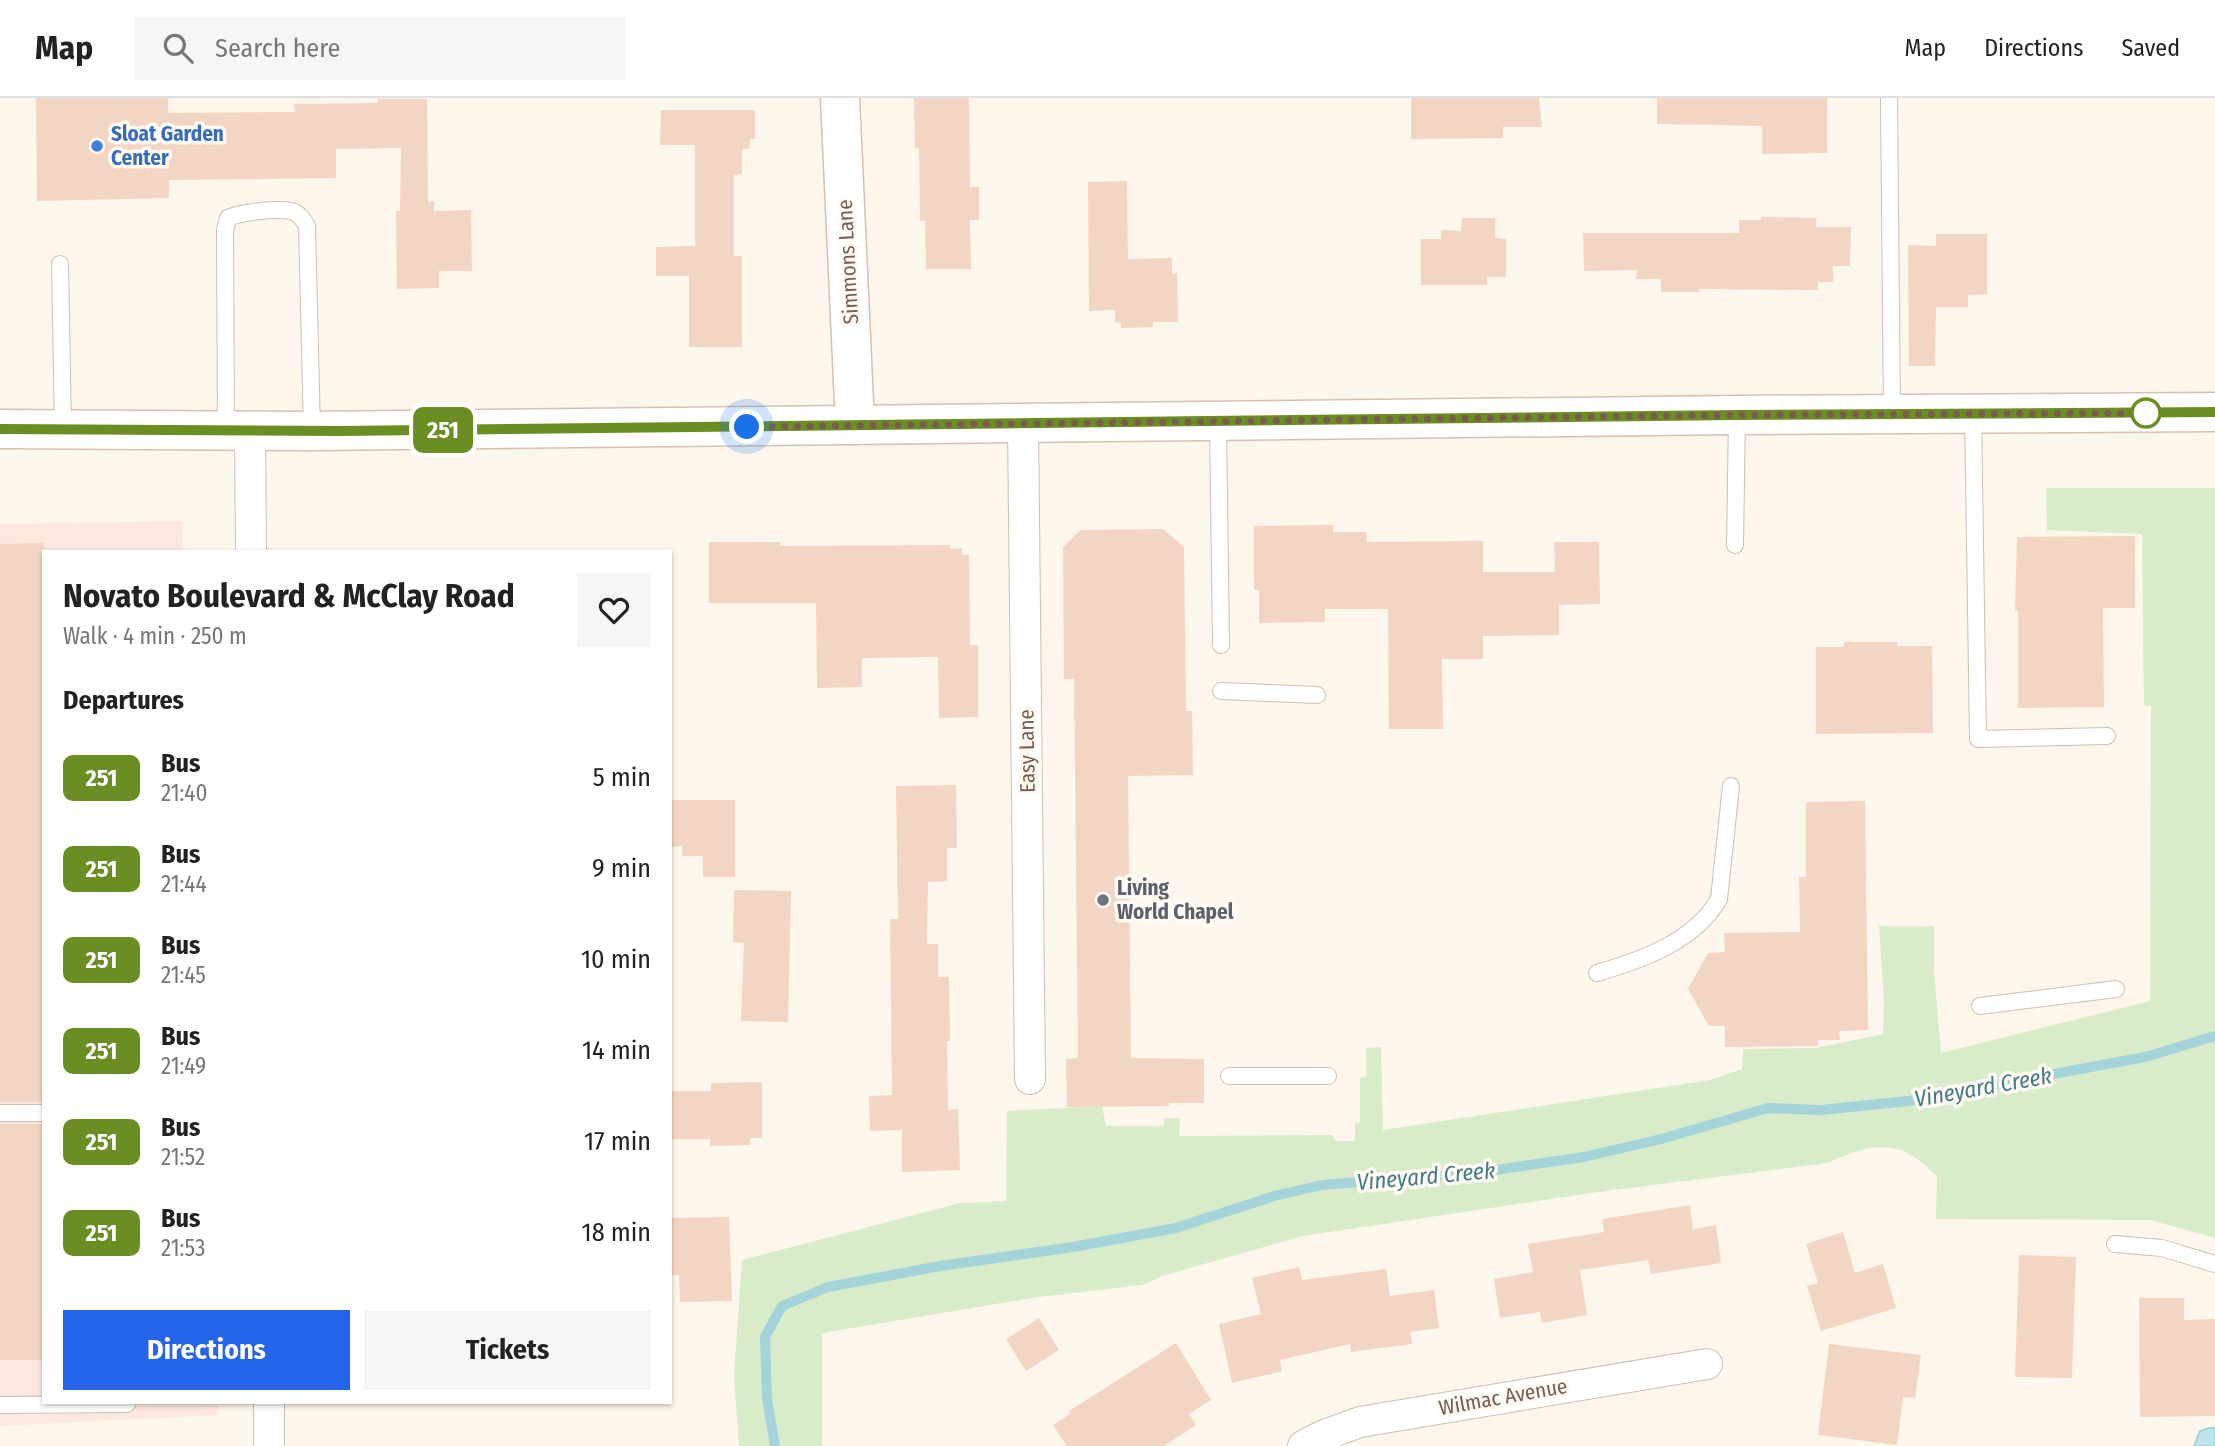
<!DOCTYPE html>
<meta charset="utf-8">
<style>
:root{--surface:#fff;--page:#f6f6f6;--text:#222;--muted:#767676;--line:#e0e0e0;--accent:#2563eb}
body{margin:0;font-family:"Fira Sans Condensed",sans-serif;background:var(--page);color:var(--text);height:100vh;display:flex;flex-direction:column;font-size:26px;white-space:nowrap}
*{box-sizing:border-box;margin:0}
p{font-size:23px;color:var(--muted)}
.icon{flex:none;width:38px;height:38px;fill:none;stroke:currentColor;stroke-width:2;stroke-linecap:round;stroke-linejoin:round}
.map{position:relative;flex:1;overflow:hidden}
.drawer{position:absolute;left:42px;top:452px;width:630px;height:854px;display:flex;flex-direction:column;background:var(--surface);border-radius:0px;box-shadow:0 2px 5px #0004}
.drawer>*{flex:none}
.badge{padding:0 14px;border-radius:10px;font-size:24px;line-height:46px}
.you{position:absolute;width:35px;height:35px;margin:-18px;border:5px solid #fff;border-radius:50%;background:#1a73e8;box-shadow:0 0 0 10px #1a73e833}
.map>.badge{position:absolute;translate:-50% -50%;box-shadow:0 0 0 4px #fff}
h2{padding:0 21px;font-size:26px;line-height:63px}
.round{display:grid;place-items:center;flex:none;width:74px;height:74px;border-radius:0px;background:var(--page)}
.headline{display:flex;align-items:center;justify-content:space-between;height:119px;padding:0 21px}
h1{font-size:33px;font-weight:700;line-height:52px}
.button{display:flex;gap:14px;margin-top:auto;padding:14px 21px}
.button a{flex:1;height:80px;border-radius:0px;background:var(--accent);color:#fff;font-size:28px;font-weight:700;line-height:80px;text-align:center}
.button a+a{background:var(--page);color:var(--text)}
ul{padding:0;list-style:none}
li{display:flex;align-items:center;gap:21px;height:91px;padding:0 21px}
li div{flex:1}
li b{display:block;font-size:26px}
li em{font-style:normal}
li .badge{min-width:77px;font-weight:700;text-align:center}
header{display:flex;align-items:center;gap:42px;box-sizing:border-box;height:98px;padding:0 35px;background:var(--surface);border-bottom:2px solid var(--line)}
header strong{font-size:33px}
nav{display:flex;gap:38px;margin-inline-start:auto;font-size:24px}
.search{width:490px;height:63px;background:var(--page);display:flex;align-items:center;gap:18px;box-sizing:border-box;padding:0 24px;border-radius:0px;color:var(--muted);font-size:26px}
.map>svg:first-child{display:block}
.commercial{fill:#fde8e0}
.green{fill:#d8ecc9}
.water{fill:#bfe3e8;stroke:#a5d3da;stroke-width:2}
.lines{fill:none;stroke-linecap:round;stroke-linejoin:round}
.stream{stroke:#a5d3da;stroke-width:10}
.building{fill:#f3d5c3}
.lane-casing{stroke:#d1beb0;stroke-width:18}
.street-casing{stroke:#d1beb0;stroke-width:32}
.secondary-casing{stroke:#d6c0b0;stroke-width:41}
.lane{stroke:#fff;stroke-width:16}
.street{stroke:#fff;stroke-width:30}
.secondary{stroke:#fff;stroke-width:38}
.line-casing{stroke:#fff;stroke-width:16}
.line{stroke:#6b8e23;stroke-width:10}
.walk{stroke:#7a5c4d;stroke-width:7;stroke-dasharray:0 12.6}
.shop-dot{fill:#3f7fe0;stroke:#fffaf3;stroke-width:2.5}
.stop-dot{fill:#fff;stroke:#6b8e23;stroke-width:3.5}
.worship-dot{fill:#6b7280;stroke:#fffaf3;stroke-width:2.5}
.labels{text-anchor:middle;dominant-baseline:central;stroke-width:7;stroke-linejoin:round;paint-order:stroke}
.shop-label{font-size:21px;font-weight:bold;fill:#366cbe;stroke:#fffaf3;text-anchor:start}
.street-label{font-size:21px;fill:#7a5c4d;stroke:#fffaf3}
.worship-label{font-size:21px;font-weight:bold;fill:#5b616d;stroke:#fffaf3;text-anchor:start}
.water-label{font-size:23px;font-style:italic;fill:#437c86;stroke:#fffaf3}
</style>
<header>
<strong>Map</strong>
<div class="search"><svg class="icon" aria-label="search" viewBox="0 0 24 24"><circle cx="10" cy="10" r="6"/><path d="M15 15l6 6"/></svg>Search here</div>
<nav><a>Map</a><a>Directions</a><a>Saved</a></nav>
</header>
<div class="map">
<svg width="2215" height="1348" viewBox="0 0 2215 1348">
<rect width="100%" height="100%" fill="#fdf6ec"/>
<path class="commercial" d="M 182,423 L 183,453 L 44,453 L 44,1304 L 218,1304 L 219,1317 L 0,1328 L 0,426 Z"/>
<path class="green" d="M 2046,390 L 2215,390 L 2215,1140 L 2150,1122 L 1936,1121 L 1937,1079 C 1902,1040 1872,1044 1828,1065 L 1591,1095 L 1303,1138 L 1162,1178 L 1143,1187 L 1038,1199 L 822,1235 L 822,1348 L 739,1348 L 734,1277 L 742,1162 L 960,1105 L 1006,1103 L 1007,1013 L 1102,1008 L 1106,1028 L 1163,1028 L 1165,1020 L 1180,1020 L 1179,1038 L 1332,1037 L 1336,1043 L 1355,1043 L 1355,1025 L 1360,1024 L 1360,980 L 1366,979 L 1366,950 L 1381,949 L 1383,1032 L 1710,982 L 1742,971 L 1743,951 L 1816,950 L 1883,936 L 1884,903 L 1879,828 L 1934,828 L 1934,873 L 1941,955 L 2150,903 L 2151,608 L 2144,607 L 2142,436 L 2047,432 Z"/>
<path class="water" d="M 2209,1330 L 2215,1330 L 2215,1348 L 2194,1348 L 2200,1333 Z"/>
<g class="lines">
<path class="stream" d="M 775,1348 L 767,1300 L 765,1239 L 782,1208 L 828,1189 L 940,1168 L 1073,1149 L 1176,1130 L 1274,1098 L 1322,1087 L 1481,1074 L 1584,1059 L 1661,1041 L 1768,1010 L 1821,1012 L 1908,1003 L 2145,959 L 2215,938"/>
</g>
<g class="building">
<path d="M 36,0 L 168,0 L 168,15 L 295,14 L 294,6 L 378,5 L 378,1 L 427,1 L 428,104 L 434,103 L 434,113 L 471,112 L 472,173 L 439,173 L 439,190 L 397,191 L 396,113 L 400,113 L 401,50 L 336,51 L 336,80 L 169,82 L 169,100 L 37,103 Z"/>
<path d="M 914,0 L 969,0 L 970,89 L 979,89 L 979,122 L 970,122 L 971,171 L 926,171 L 925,123 L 920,123 L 919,50 L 915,50 Z"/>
<path d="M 1411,0 L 1539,0 L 1542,29 L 1503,29 L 1503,40 L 1411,41 Z"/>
<path d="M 1657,0 L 1827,0 L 1827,55 L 1762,56 L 1762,28 L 1657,26 Z"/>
<path d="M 661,12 L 755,12 L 755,41 L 750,41 L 749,51 L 742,51 L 742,76 L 734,77 L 734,158 L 742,158 L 742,249 L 689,249 L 689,178 L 656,178 L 656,149 L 695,148 L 695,47 L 660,47 Z"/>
<path d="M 1127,83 L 1128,161 L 1172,160 L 1172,176 L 1177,175 L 1178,224 L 1153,224 L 1153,229 L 1121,230 L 1121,225 L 1115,224 L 1115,212 L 1089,213 L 1088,84 Z"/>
<path d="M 1761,119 L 1816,120 L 1816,129 L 1851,129 L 1850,168 L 1833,168 L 1833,184 L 1818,184 L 1818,192 L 1699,191 L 1699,194 L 1661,194 L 1661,181 L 1636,181 L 1637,172 L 1584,173 L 1583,135 L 1739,135 L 1739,122 L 1761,122 Z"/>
<path d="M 1462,120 L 1495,120 L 1495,140 L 1506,141 L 1506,179 L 1487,179 L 1487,187 L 1421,187 L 1421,141 L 1441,141 L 1441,132 L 1461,133 Z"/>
<path d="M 1936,136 L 1987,136 L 1987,196 L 1968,197 L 1968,209 L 1936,209 L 1935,268 L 1909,268 L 1908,147 L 1936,148 Z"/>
<path d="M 1333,427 L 1333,434 L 1366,434 L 1367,444 L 1483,443 L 1483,474 L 1555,474 L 1554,444 L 1599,444 L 1600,506 L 1559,507 L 1559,537 L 1483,538 L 1483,561 L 1442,561 L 1443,631 L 1389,631 L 1388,511 L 1325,511 L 1325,524 L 1259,525 L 1259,492 L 1254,492 L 1254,428 Z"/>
<path d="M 1163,431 L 1184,449 L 1186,613 L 1192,613 L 1193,677 L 1128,678 L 1131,960 L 1204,961 L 1204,1005 L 1169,1005 L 1169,1008 L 1067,1009 L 1066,961 L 1078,960 L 1074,581 L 1064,581 L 1063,449 L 1081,432 Z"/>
<path d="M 2135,438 L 2135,510 L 2103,510 L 2104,609 L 2018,610 L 2018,513 L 2015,513 L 2017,439 Z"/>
<path d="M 709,444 L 780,444 L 780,448 L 950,447 L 950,451 L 962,450 L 962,457 L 969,456 L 970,547 L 978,547 L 978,619 L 939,620 L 938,559 L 862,560 L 862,589 L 817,590 L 816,505 L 709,505 Z"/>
<path d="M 44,445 L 44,1004 L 0,1004 L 0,446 Z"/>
<path d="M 1844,544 L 1898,544 L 1897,548 L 1932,548 L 1933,635 L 1816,636 L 1816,549 L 1844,549 Z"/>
<path d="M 956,687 L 957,750 L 947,750 L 947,783 L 928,784 L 927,846 L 938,846 L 938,879 L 949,879 L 950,943 L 947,943 L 948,1012 L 958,1011 L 960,1072 L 902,1074 L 902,1032 L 870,1033 L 869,998 L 892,997 L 890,821 L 898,821 L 896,688 Z"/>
<path d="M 670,702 L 735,702 L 735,779 L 703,779 L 703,758 L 682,758 L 682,748 L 670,749 Z"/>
<path d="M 1865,703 L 1868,932 L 1839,933 L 1840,942 L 1818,942 L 1818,948 L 1725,949 L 1725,928 L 1709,928 L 1688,891 L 1708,855 L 1725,854 L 1724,835 L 1800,834 L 1799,779 L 1806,779 L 1806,704 Z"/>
<path d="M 734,792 L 791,793 L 788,924 L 741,923 L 744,845 L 733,844 Z"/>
<path d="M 762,984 L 762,1040 L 750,1040 L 750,1047 L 710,1048 L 710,1041 L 670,1041 L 670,993 L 711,993 L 711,985 Z"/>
<rect x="0" y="1026" width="44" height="236"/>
<path d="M 1690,1107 L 1693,1131 L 1716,1127 L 1721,1165 L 1651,1176 L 1648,1162 L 1580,1172 L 1587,1217 L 1542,1225 L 1540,1214 L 1500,1220 L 1494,1181 L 1533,1174 L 1528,1146 L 1604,1134 L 1602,1121 Z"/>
<path d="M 729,1119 L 732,1203 L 680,1204 L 679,1177 L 670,1177 L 670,1120 Z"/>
<path d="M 1843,1134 L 1855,1175 L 1883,1166 L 1896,1210 L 1821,1233 L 1807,1188 L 1818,1185 L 1806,1146 Z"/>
<path d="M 2019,1157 L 2076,1159 L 2072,1280 L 2015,1279 Z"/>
<path d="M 1299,1169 L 1302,1182 L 1386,1171 L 1390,1198 L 1434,1192 L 1439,1230 L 1410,1234 L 1412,1246 L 1351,1254 L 1350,1246 L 1280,1262 L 1282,1273 L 1232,1285 L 1219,1226 L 1261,1216 L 1252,1180 Z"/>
<path d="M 2139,1200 L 2184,1200 L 2184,1222 L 2215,1221 L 2215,1318 L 2140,1319 Z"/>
<path d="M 1039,1220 L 1059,1252 L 1026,1273 L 1006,1241 Z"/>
<path d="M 1176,1245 L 1211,1302 L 1189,1316 L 1196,1327 L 1164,1348 L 1067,1348 L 1053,1327 L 1070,1316 L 1069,1313 Z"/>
<path d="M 1829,1246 L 1921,1257 L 1915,1300 L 1903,1299 L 1897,1347 L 1818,1337 Z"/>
</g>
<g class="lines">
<defs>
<g id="lane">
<path d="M 1889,0 L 1892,316"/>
<path d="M 60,166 L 63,332"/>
<path d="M 1973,315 L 1978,641 L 2107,638"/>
<path d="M 1218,322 L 1221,547"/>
<path d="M 226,332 L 225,132 L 228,120 C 241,114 277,110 291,113 C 299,115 303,121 307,128 L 312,333"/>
<path d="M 1735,447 L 1737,317"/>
<path d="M 1221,593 L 1317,597"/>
<path d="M 1597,875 C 1642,862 1695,843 1719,801 L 1731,688"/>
<path d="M 1980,908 L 2116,891"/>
<path d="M 1229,978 L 1328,978"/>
<path d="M 0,1015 L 44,1015"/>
<path d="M 2115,1146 L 2162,1150 L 2215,1166"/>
<path d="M 0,1307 L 127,1306"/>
</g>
<g id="street">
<path d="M 1023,325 L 1030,981"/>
<path d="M 250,333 L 251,453"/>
<path d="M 269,1304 L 269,1348"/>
<path d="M 1303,1348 L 1322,1338 L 1360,1324 L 1707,1266"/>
</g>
<g id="secondary">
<path d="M 840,0 L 855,327"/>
<path d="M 0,331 L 312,333 L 1737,317 L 2215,314"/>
</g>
</defs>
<use href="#lane" class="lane-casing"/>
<use href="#street" class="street-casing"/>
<use href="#secondary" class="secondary-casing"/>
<use href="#lane" class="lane"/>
<use href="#street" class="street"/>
<use href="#secondary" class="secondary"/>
</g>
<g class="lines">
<defs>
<path id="line" d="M 0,331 L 339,333 L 1737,317 L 2215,314"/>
</defs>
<use href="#line" class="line-casing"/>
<use href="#line" class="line"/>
<path class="walk" d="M 747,329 L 1737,317 L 2146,315"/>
</g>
<circle class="shop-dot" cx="97" cy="48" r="7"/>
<circle class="stop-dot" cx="2146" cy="315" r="14"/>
<circle class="worship-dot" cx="1103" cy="802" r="7"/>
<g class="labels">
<g class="shop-label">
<text x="111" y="36">Sloat Garden<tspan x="111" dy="24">Center</tspan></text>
</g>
<g class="street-label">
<text transform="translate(848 164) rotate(-93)">Simmons Lane</text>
<text transform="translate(1027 653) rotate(-91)">Easy Lane</text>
<text transform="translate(1503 1299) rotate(-10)">Wilmac Avenue</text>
</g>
<g class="worship-label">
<text x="1117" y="790">Living<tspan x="1117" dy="24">World Chapel</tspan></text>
</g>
<g class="water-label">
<text transform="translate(1983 989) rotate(-10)">Vineyard Creek</text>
<text transform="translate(1426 1078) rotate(-5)">Vineyard Creek</text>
</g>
</g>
</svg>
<div class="you" style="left:747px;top:329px"></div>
<b class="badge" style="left:443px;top:332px;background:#6b8e23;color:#fff">251</b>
<section class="drawer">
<div class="headline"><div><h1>Novato Boulevard &amp; McClay Road</h1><p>Walk · 4 min · 250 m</p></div><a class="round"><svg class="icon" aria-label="heart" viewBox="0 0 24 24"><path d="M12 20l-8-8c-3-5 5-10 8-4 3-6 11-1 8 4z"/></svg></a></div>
<h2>Departures</h2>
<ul>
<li><span class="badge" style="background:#6b8e23;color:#fff">251</span><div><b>Bus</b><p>21:40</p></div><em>5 min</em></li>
<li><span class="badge" style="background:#6b8e23;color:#fff">251</span><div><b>Bus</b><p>21:44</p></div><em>9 min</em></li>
<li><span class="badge" style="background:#6b8e23;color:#fff">251</span><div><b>Bus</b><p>21:45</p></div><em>10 min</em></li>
<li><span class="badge" style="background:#6b8e23;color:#fff">251</span><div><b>Bus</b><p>21:49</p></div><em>14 min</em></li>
<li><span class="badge" style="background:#6b8e23;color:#fff">251</span><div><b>Bus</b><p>21:52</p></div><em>17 min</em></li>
<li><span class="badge" style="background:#6b8e23;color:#fff">251</span><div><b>Bus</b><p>21:53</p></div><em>18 min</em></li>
</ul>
<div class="button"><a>Directions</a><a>Tickets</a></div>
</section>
</div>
